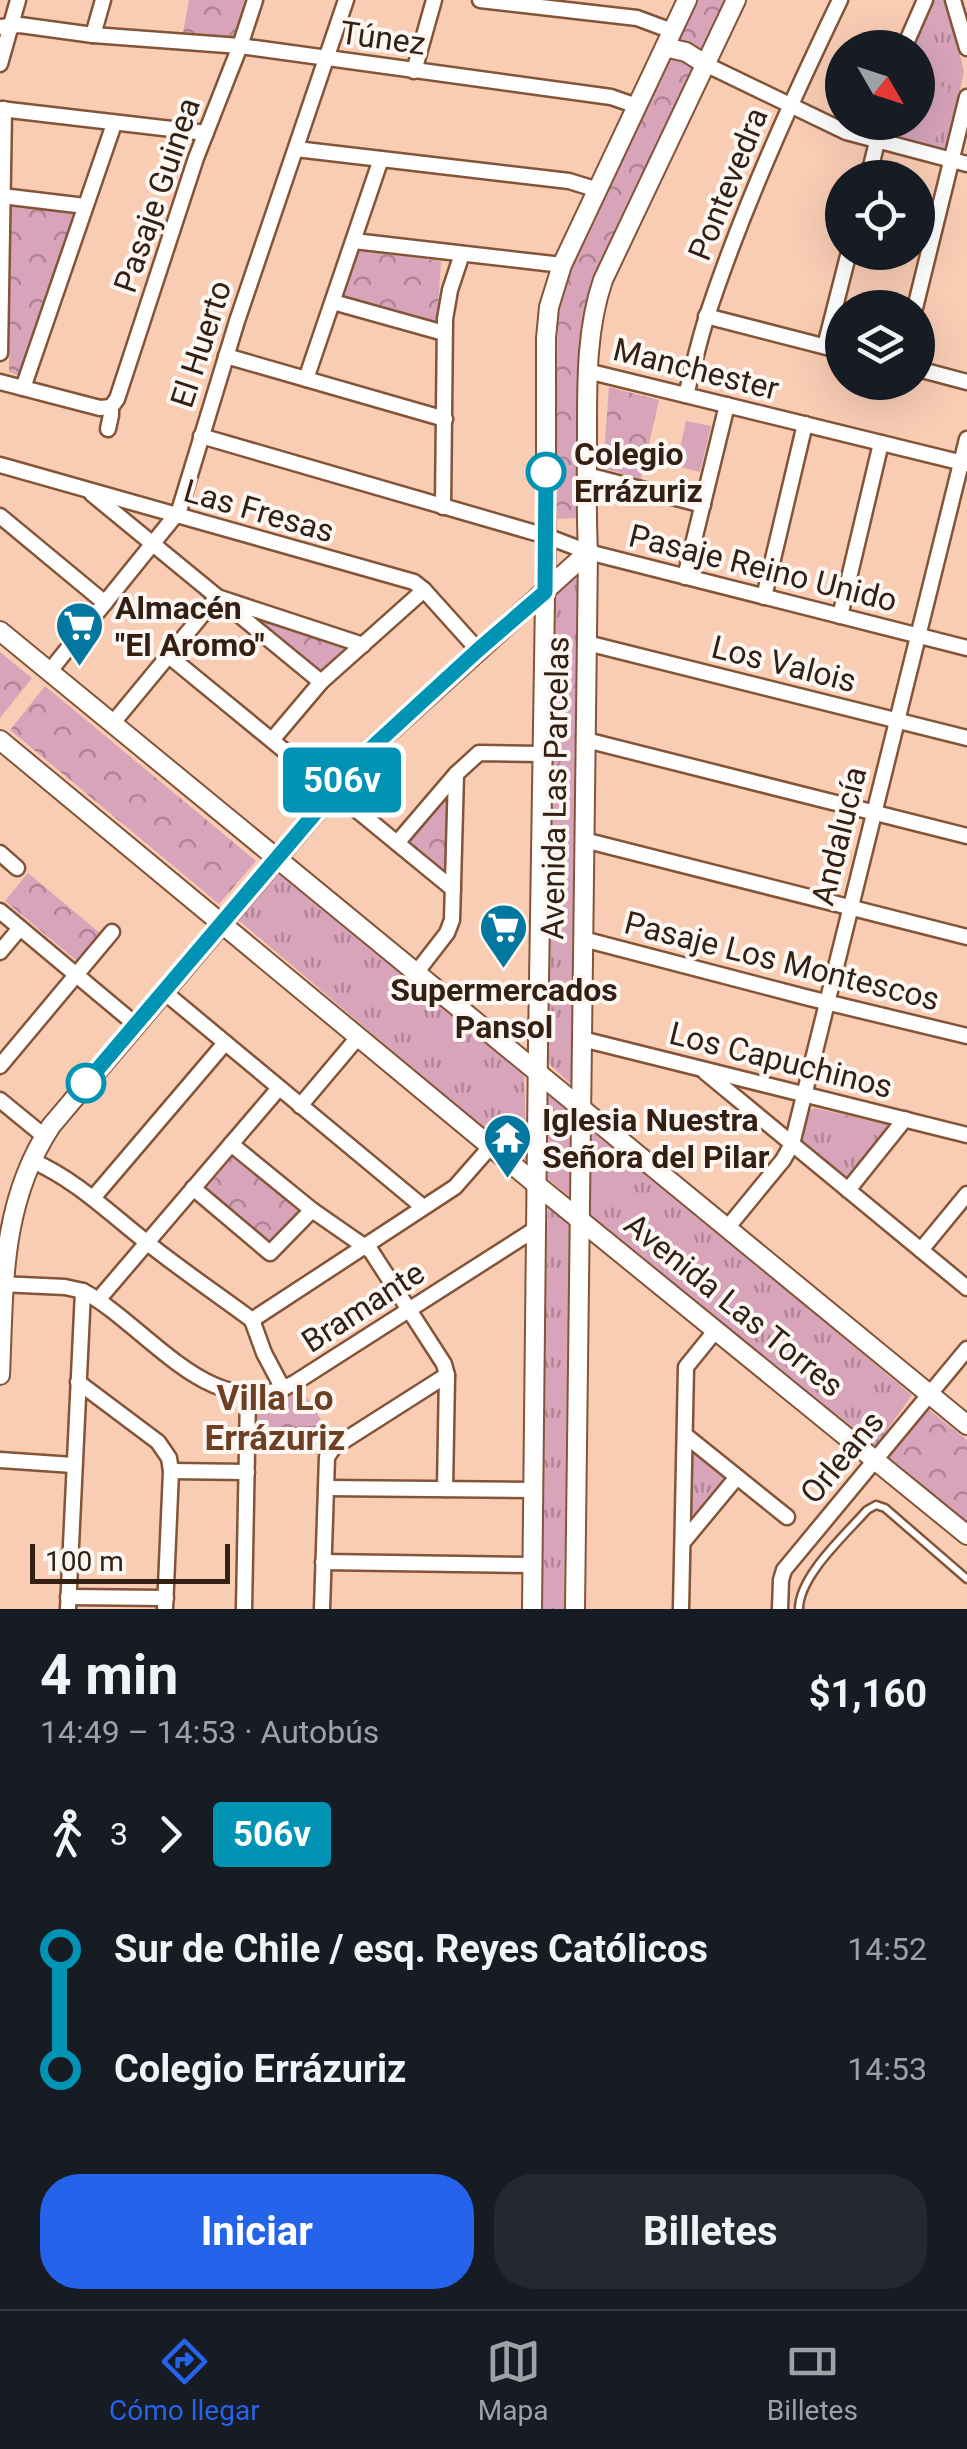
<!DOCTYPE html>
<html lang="es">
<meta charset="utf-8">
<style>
:root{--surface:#171b24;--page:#242831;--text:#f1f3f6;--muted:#9ea1a6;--line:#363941;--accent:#2563eb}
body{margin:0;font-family:Roboto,sans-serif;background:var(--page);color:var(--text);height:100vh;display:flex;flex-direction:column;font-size:38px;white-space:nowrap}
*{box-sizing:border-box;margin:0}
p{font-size:32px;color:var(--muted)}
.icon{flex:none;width:55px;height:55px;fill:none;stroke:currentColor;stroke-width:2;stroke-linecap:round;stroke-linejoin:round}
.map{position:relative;height:1609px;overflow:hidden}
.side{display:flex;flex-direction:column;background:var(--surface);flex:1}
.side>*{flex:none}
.badge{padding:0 20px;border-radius:8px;font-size:35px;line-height:65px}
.needle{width:65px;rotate:129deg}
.buttons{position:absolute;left:825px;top:30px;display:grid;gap:20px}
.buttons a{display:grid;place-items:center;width:110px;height:110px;border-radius:50%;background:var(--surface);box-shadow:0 10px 40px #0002;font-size:50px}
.scale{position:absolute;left:30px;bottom:25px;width:200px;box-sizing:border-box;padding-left:10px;border:5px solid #342013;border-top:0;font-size:28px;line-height:35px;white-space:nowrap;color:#342013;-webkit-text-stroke:8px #fdf7f4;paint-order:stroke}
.map>.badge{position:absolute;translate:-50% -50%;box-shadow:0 0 0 5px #fff}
.legs{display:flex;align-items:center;gap:15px;height:110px;padding:0 40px;font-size:32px}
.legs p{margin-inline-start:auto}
.summary{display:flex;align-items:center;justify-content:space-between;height:170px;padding:0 40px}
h1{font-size:55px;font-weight:700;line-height:75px}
.button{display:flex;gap:20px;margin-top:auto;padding:20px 40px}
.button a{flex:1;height:115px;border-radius:40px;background:var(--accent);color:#fff;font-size:40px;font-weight:700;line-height:115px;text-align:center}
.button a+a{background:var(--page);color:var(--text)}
ul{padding:0 40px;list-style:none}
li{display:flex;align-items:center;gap:35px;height:120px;font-size:38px}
li i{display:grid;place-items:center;width:15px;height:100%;margin:0 12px;background:currentColor}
li i::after{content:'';width:25px;height:25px;margin:-12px;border:8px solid;border-radius:50%;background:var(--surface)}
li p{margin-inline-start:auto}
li:first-child i{background:linear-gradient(#0000 50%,currentColor 0)}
li:last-child i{background:linear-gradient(currentColor 50%,#0000 0)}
.menu{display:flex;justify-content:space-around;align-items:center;height:140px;border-top:2px solid var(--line);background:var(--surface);font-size:28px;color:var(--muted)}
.menu a{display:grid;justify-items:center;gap:5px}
.menu .on{color:var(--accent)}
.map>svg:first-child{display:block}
.grass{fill:url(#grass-tufts)}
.forest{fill:url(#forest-crowns)}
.pitch{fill:#d7a4b9}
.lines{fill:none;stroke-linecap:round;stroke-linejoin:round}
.service-casing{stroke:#835437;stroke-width:11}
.minor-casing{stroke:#835437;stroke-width:19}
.tertiary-casing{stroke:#835437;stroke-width:22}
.service{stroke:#fff;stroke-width:6}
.minor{stroke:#fff;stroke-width:14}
.tertiary{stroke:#fff;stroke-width:18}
.line-1-casing{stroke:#fff;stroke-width:22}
.line-1{stroke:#0093b3;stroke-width:15}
.stop-1-dot{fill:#fff;stroke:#0093b3;stroke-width:5}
.labels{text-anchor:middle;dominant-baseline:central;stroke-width:8;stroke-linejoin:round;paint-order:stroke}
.street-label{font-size:32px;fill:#342013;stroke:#fdf7f4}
.stop-label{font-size:32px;font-weight:bold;fill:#342013;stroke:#fdf7f4;text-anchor:start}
.poi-label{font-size:32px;font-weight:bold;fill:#342013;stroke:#fdf7f4;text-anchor:start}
.neighbourhood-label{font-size:35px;font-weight:bold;fill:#6d4023;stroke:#fdf7f4}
</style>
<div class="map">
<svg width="967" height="1609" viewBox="0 0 967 1609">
<defs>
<pattern id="grass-tufts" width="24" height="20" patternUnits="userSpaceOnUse" patternTransform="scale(2.5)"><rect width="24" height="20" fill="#d7a4b9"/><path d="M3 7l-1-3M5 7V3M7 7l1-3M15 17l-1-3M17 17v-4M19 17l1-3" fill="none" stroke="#af8595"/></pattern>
<pattern id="forest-crowns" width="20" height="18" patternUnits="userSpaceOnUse" patternTransform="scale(2.5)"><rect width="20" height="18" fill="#d7a4b9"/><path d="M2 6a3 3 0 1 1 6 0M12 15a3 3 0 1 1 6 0" fill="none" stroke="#af8595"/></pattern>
</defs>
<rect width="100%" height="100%" fill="#f9cdb4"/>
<g class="grass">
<path d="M 930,0 L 947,0 L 964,72 L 947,150 L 885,137 L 888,123 L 918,122 L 918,48 L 909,47 Z"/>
<path d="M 577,574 L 571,1084 L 547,1062 L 554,595 Z"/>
<path d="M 274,869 L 524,1070 L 527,1165 L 236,918 Z"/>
<path d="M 547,1087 L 577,1111 L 572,1199 L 545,1176 Z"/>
<path d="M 815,1108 L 892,1126 L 847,1182 L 800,1145 L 808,1111 Z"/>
<path d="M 589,1130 L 594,1130 L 912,1395 L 875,1447 L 586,1212 Z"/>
<path d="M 548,1206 L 570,1217 L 564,1609 L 539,1609 Z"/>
<path d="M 690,1447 L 728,1478 L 690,1525 Z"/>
</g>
<g class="forest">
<path d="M 189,0 L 248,0 L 234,38 L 183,33 Z"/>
<path d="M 695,0 L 727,0 L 596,280 L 580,518 L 555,519 L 558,301 L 564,281 Z"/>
<path d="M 11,205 L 75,214 L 23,377 L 9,372 Z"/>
<path d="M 359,251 L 441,261 L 437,324 L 344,298 Z"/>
<path d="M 609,387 L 659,400 L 641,479 L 603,468 Z"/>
<path d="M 242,611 L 347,646 L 320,673 Z"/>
<path d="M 0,652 L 32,678 L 0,718 Z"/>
<path d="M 45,686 L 256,861 L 219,904 L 10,730 Z"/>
<path d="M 450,791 L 450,880 L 407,843 Z"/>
<path d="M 28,873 L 100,933 L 77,961 L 5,901 Z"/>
<path d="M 237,1152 L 302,1206 L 269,1245 L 204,1191 Z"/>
<path d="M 303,1391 L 326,1428 L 257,1428 L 256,1403 Z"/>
<path d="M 928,1409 L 967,1440 L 967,1522 L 886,1455 Z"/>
</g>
<g class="pitch">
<path d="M 920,80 L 949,88 L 935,141 L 906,133 L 909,123 L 918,122 L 918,91 Z"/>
<path d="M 686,421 L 711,426 L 700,472 L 676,466 Z"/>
</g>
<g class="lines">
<defs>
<path id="service" d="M 799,1609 C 799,1576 845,1535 867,1510 L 876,1505 L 885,1508 L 967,1579"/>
<g id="minor">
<path d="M 480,0 L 637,18 L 672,31"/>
<path d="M 953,0 L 967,48"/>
<path d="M 0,27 L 20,25 L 93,35 L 240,46 L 611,97 L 637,106"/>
<path d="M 93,35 L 103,0"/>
<path d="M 904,48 L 925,0"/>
<path d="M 0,64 L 18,0"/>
<path d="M 705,64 L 846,132 L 967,164"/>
<path d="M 414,71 L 434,0"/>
<path d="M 0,109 L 206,133"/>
<path d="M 296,149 L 569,181 L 598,190"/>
<path d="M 868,178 L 882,122"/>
<path d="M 2,196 L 85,206"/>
<path d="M 354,241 L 562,265"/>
<path d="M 333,302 L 444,333"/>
<path d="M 915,308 L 967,97"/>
<path d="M 706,316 L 842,351"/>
<path d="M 825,346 L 849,252"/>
<path d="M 0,353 L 4,109"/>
<path d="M 226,356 L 445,419"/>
<path d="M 918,369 L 967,382"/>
<path d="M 587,371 L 967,464"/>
<path d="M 306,379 L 381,159"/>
<path d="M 0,382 L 100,408 L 111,407"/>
<path d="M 23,388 L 114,124"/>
<path d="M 686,395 C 693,368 699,340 708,313 C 744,205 791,102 840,0"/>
<path d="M 111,407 L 117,399 L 196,158 L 240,46 L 255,0"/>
<path d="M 108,429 L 111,415 L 111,407"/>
<path d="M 201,436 L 546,536 L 588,552 L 967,648"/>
<path d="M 0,465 L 414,582 L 424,590 L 478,650"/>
<path d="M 587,475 L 703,505"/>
<path d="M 92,494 L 321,682"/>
<path d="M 443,507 L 445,319 L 450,290 L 462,254"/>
<path d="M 0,516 L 105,603"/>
<path d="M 685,577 L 727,405"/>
<path d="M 764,597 L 805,424"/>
<path d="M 840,616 L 881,443"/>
<path d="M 587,643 L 967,738"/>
<path d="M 169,656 L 453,889"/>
<path d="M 49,672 L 179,511 L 237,321 L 346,0"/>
<path d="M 112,724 L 217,597 L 363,645"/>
<path d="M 272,740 L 321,682 L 424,590"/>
<path d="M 586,740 L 967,836"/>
<path d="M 584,840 L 967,937"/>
<path d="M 397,843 L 456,774 L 479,753 L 543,754"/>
<path d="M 0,853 L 17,868"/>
<path d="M 0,911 L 135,1024"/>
<path d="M 583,939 L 809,998 L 967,1036"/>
<path d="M 0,952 L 20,928"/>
<path d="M 416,973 L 447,933 L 452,920 L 456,774"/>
<path d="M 163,991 L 423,1207"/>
<path d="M 582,1039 L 967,1135"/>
<path d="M 0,1066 L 112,932"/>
<path d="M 705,1072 L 967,1288"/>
<path d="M 0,1100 L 44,1136"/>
<path d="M 300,1106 L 359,1036"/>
<path d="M 231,1144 L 312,1210 L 371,1251 L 444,1364 L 447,1375 L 445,1489"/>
<path d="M 31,1160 C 76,1180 107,1211 145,1241 C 180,1269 217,1294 252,1320"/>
<path d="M 193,1188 L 270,1253 L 312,1210"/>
<path d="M 848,1190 L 905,1119"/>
<path d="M 93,1198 L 225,1043"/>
<path d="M 728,1227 L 783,1160 L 792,1144 L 967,439"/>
<path d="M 921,1250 L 967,1194"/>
<path d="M 0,1284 L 65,1287 L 83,1291 C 148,1326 214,1429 296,1382 L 537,1228"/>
<path d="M 98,1300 L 279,1088"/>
<path d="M 252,1320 L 455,1187 L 491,1146"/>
<path d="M 252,1320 L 264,1353 L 283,1389"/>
<path d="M 78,1382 L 158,1442 L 169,1458 L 171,1471 L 165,1609"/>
<path d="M 685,1435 L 787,1517"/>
<path d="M 247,1437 L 317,1436 L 327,1440 L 334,1447"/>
<path d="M 334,1447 L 447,1375"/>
<path d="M 0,1460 L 73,1465"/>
<path d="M 171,1471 L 247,1472"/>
<path d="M 326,1488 L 534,1490"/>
<path d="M 684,1541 L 737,1477"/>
<path d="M 323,1562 L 533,1565"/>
<path d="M 68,1597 L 166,1598"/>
<path d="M 68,1609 L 83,1291"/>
<path d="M 244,1609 L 248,1394"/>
<path d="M 322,1609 L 327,1457 L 334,1447"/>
<path d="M 681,1609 L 686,1367 L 716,1330"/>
<path d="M 780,1609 L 781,1580 L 784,1570 L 967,1349"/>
</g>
<g id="tertiary">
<path d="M 665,47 L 686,52 L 705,64"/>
<path d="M 0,631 L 967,1425"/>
<path d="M 0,740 L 537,1185 L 967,1535"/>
<path d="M 0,1375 C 4,1286 0,1204 51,1126 L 367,752 L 588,552"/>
<path d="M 532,1609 L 538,1044 L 546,536 L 546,338 L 549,307 L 562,265 L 687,0"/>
<path d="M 575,1609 L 588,552 C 586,513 587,474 587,435 C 587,383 586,330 603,280 L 736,0"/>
</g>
</defs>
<use href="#service" class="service-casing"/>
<use href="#minor" class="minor-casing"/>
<use href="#tertiary" class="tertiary-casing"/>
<use href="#service" class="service"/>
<use href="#minor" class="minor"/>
<use href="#tertiary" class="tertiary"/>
</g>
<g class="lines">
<defs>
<path id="line-1" d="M 86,1083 L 367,752 L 478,650 L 545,592 L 546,472"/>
</defs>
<use href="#line-1" class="line-1-casing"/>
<use href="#line-1" class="line-1"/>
</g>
<defs>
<symbol id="supermarket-pin" viewBox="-11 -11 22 30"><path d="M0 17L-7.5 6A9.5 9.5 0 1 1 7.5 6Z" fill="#0277a0" stroke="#fdf7f4"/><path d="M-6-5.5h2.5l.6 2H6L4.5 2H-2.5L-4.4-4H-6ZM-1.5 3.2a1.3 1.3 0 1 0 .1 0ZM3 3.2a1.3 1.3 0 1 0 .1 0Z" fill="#fff"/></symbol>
<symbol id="temple-pin" viewBox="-11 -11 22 30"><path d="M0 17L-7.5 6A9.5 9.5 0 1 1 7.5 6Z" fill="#0277a0" stroke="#fdf7f4"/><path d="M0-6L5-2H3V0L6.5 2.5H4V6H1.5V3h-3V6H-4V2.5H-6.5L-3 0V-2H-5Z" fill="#fff"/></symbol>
</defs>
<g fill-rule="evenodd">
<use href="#supermarket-pin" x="52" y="598" width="55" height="75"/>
<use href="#supermarket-pin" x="476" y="900" width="55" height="75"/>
<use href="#temple-pin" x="480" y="1110" width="55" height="75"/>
</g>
<g class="stop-1-dot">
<circle cx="546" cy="472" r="18"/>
<circle cx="86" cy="1083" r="18"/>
</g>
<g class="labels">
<g class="street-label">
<text transform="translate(383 38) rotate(8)">Túnez</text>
<text transform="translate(728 184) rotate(-68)">Pontevedra</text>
<text transform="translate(157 195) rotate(-71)">Pasaje Guinea</text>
<text transform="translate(201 344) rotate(-72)">El Huerto</text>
<text transform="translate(696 369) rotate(14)">Manchester</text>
<text transform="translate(259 511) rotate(16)">Las Fresas</text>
<text transform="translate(763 568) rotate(14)">Pasaje Reino Unido</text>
<text transform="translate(784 664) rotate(14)">Los Valois</text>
<text transform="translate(555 788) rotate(-89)">Avenida Las Parcelas</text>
<text transform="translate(839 836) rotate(-76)">Andalucía</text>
<text transform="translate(782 961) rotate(14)">Pasaje Los Montescos</text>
<text transform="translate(781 1060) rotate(14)">Los Capuchinos</text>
<text transform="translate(734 1305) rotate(39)">Avenida Las Torres</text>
<text transform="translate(363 1307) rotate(-33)">Bramante</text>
<text transform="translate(842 1457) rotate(-50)">Orleans</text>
</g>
<g class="stop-label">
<text x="574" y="454">Colegio<tspan x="574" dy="37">Errázuriz</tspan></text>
</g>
<g class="poi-label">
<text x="115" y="608">Almacén<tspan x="115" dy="37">"El Aromo"</tspan></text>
<text x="504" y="990" text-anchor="middle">Supermercados<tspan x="504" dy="37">Pansol</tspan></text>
<text x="542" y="1120">Iglesia Nuestra<tspan x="542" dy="37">Señora del Pilar</tspan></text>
</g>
<g class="neighbourhood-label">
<text x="275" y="1398">Villa Lo<tspan x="275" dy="40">Errázuriz</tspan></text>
</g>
</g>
</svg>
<div class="buttons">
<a><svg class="needle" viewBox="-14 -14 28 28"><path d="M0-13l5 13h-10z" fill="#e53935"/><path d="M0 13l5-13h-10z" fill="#9ea1a6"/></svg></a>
<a><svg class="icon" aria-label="locate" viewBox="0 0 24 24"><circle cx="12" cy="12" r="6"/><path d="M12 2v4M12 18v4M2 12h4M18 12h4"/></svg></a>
<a><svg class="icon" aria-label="layers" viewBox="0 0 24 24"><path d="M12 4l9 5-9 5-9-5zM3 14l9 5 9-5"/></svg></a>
</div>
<div class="scale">100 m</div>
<b class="badge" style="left:342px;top:780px;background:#0093b3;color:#fff">506v</b>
</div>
<section class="side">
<div class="summary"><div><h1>4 min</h1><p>14:49 – 14:53 · Autobús</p></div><b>$1,160</b></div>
<div class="legs"><svg class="icon" aria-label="walk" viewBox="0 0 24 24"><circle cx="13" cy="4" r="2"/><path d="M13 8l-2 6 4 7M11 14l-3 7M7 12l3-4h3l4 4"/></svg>3<svg class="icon" aria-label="forward" viewBox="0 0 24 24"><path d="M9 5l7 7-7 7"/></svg><b class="badge" style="background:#0093b3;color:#fff">506v</b></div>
<ul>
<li><i style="color:#0093b3"></i><b>Sur de Chile / esq. Reyes Católicos</b><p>14:52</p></li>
<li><i style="color:#0093b3"></i><b>Colegio Errázuriz</b><p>14:53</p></li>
</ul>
<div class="button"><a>Iniciar</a><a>Billetes</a></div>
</section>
<nav class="menu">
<a class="on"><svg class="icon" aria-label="directions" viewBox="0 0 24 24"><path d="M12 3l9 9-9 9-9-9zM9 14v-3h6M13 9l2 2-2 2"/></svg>Cómo llegar</a>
<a><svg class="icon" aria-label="map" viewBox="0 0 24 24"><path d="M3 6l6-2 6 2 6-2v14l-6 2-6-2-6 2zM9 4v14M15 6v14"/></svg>Mapa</a>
<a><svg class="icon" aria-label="tickets" viewBox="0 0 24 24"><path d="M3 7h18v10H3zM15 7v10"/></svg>Billetes</a>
</nav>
